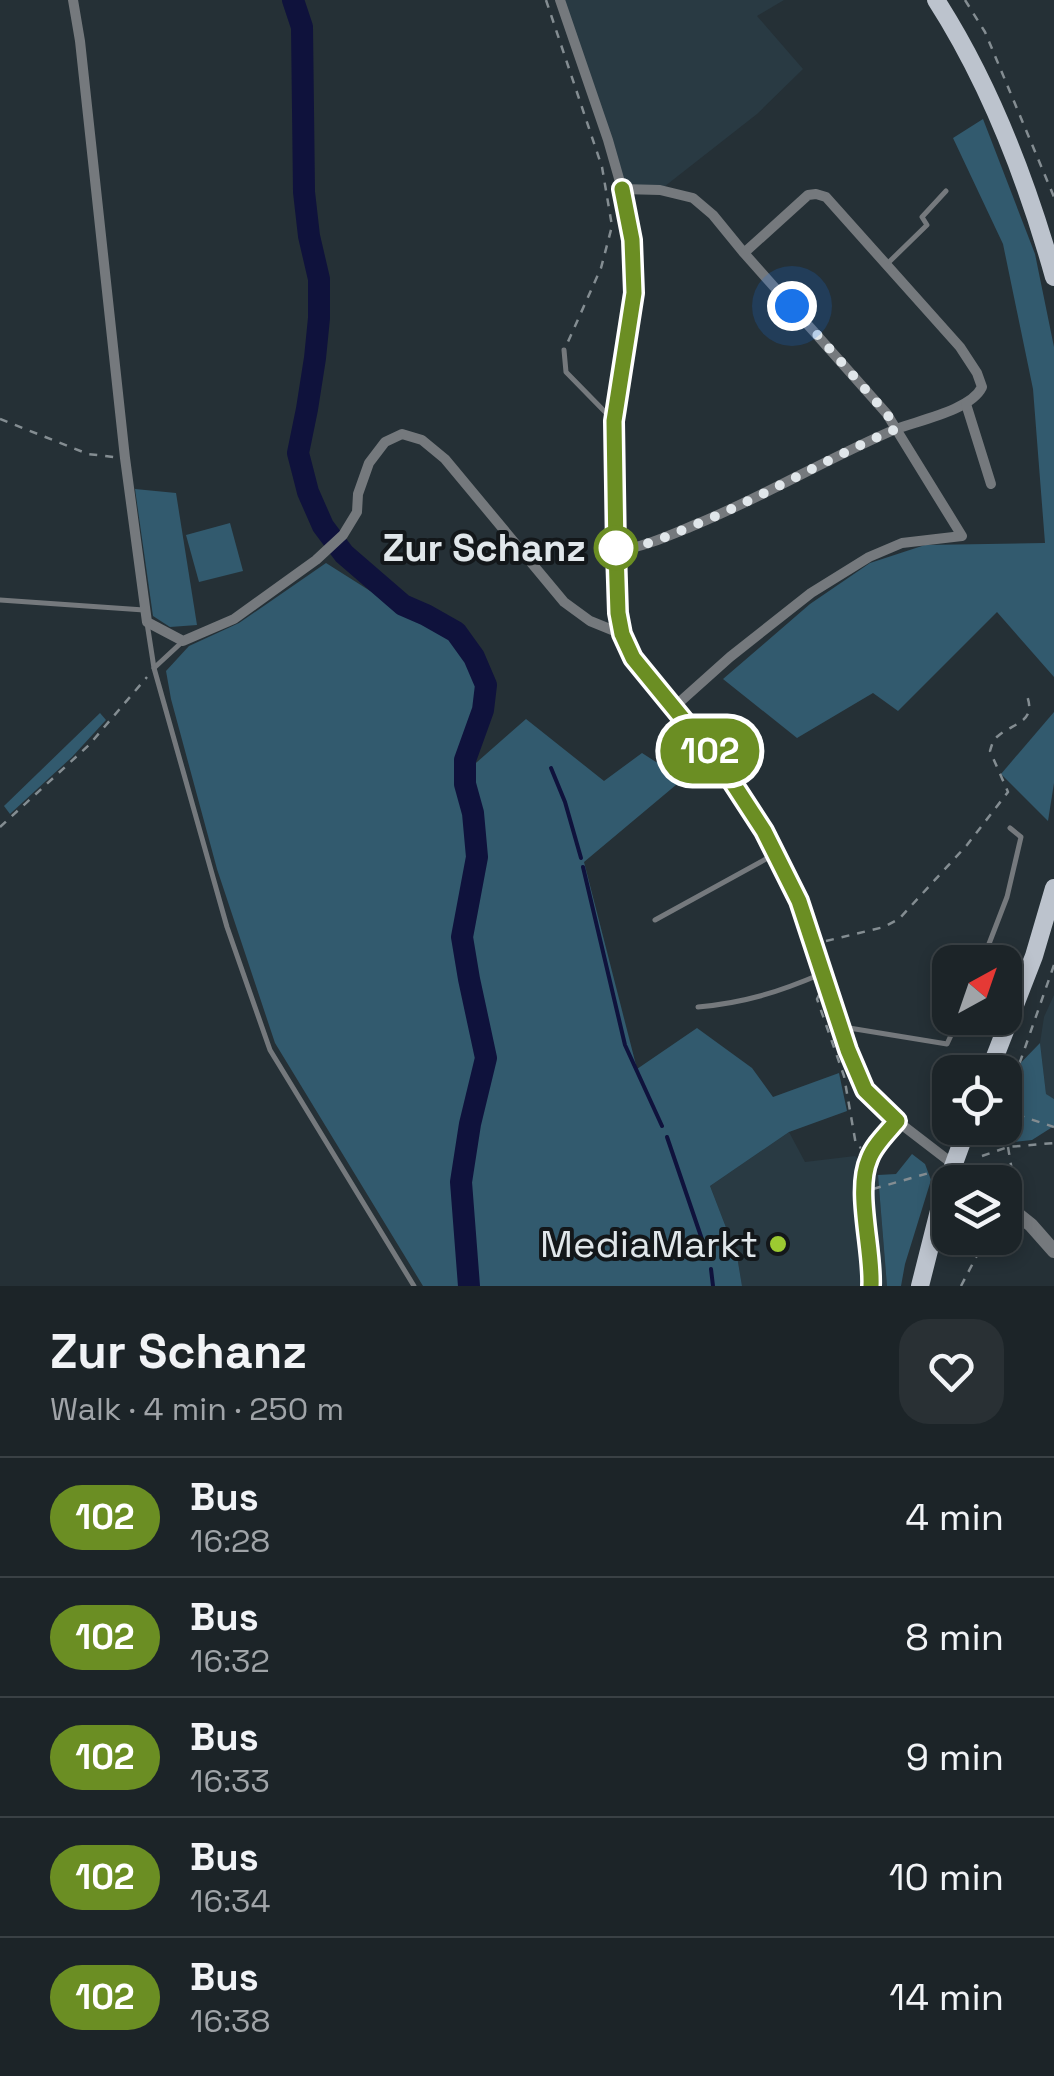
<!DOCTYPE html>
<meta charset="utf-8">
<style>
:root{--surface:#1c2428;--page:#293034;--text:#f1f3f6;--muted:#a0a4a8;--line:#3a4145}
body{margin:0;font-family:"Space Grotesk",sans-serif;background:var(--page);color:var(--text);height:100vh;display:flex;flex-direction:column;font-size:38px;white-space:nowrap}
*{box-sizing:border-box;margin:0}
p{font-size:32px;color:var(--muted)}
.icon{flex:none;width:55px;height:55px;fill:none;stroke:currentColor;stroke-width:2;stroke-linecap:round;stroke-linejoin:round}
.map{position:relative;height:1286px;overflow:hidden}
.sheet{display:flex;flex-direction:column;background:var(--surface);flex:1}
.sheet>*{flex:none}
.badge{padding:0 20px;border-radius:32px;font-size:35px;line-height:65px}
.needle{width:65px;rotate:40deg}
.fabs{position:absolute;left:932px;top:945px;display:grid;gap:20px}
.fabs a{display:grid;place-items:center;width:90px;height:90px;border-radius:20px;background:var(--surface);box-shadow:0 5px 15px #0003,0 0 0 2px var(--line);font-size:50px}
.you{position:absolute;width:50px;height:50px;margin:-25px;border:8px solid #fff;border-radius:50%;background:#1a73e8;box-shadow:0 0 0 15px #1a73e833}
.map>.badge{position:absolute;translate:-50% -50%;box-shadow:0 0 0 5px #fff}
.round{display:grid;place-items:center;flex:none;width:105px;height:105px;border-radius:30px;background:var(--page)}
.overview{display:flex;align-items:center;justify-content:space-between;height:170px;padding:0 50px}
h1{font-size:48px;font-weight:800;line-height:75px}
ul{padding:0;list-style:none}
li{display:flex;align-items:center;gap:30px;height:120px;padding:0 50px;border-top:2px solid var(--line)}
li div{flex:1}
li b{display:block;font-size:38px}
li em{font-style:normal}
li .badge{min-width:110px;font-weight:700;text-align:center}
.map>svg:first-child{display:block}
.built{fill:#293a43}
.green{fill:#325a6e}
.lines{fill:none;stroke-linecap:round;stroke-linejoin:round}
.stream{stroke:#0f123c;stroke-width:4}
.river{stroke:#0f123c;stroke-width:22}
.path{stroke:#848d92;stroke-width:2.5;stroke-dasharray:8 8;stroke-linecap:butt}
.service{stroke:#75797d;stroke-width:5}
.minor{stroke:#75797d;stroke-width:10}
.tertiary{stroke:#75797d;stroke-width:14}
.primary{stroke:#bcc3cd;stroke-width:18}
.line-casing{stroke:#fff;stroke-width:22}
.line{stroke:#6b8e23;stroke-width:15}
.walk{stroke:#e0e6ea;stroke-width:10;stroke-dasharray:0 18}
.stop-dot{fill:#fff;stroke:#6b8e23;stroke-width:5}
.poi-dot{fill:#9cca31;stroke:#13171a;stroke-width:4}
.labels{text-anchor:middle;dominant-baseline:central;stroke-width:8;stroke-linejoin:round;paint-order:stroke}
.stop-label{font-size:38px;font-weight:bold;fill:#e0e6ea;stroke:#13171a;text-anchor:end}
.poi-label{font-size:38px;fill:#e0e6ea;stroke:#13171a;text-anchor:end}
</style>
<div class="map">
<svg width="1054" height="1286" viewBox="0 0 1054 1286">
<rect width="100%" height="100%" fill="#253036"/>
<g class="built">
<path d="M 560,0 L 784,0 L 757,16 L 803,69 L 757,114 L 660,190 L 622,189 Z"/>
<path d="M 1054,995 L 1054,1099 L 1046,1095 L 1040,1043 L 1044,1017 Z"/>
<path d="M 789,1132 L 805,1162 L 855,1156 L 878,1175 L 887,1286 L 742,1286 L 737,1256 L 710,1186 Z"/>
</g>
<g class="green">
<path d="M 983,119 L 1035,254 L 1054,347 L 1054,677 L 997,612 L 898,711 L 873,693 L 797,738 L 723,679 L 810,604 L 870,563 L 925,545 L 1045,543 L 1033,389 L 1003,244 L 953,138 Z"/>
<path d="M 135,489 L 176,493 L 197,625 L 170,627 L 153,616 Z"/>
<path d="M 230,523 L 243,571 L 199,582 L 186,535 Z"/>
<path d="M 326,563 L 405,613 L 444,632 L 469,662 L 479,694 L 476,714 L 459,747 L 460,777 L 526,719 L 604,781 L 642,753 L 656,762 L 671,752 L 701,764 L 584,862 L 637,1069 L 697,1028 L 752,1068 L 773,1097 L 839,1073 L 847,1111 L 789,1132 L 710,1186 L 737,1256 L 742,1286 L 423,1286 L 275,1043 L 217,869 L 171,699 L 166,671 L 189,646 L 239,623 Z"/>
<path d="M 1054,712 L 1054,783 L 1048,821 L 1001,774 Z"/>
<path d="M 100,713 L 106,720 L 72,757 L 10,814 L 4,806 Z"/>
<path d="M 1040,1043 L 1046,1094 L 1054,1099 L 1054,1126 L 1032,1140 L 980,1146 L 987,1128 L 1005,1128 L 1005,1079 Z"/>
<path d="M 912,1154 L 925,1164 L 931,1180 L 905,1264 L 901,1286 L 887,1286 L 878,1175 L 896,1174 Z"/>
</g>
<g class="lines">
<g class="stream">
<path d="M 551,768 L 565,802 L 581,858"/>
<path d="M 583,867 L 625,1045 L 662,1126"/>
<path d="M 667,1137 L 707,1254"/>
<path d="M 711,1269 L 713,1286"/>
</g>
<path class="river" d="M 293,0 L 302,27 L 304,192 L 309,236 L 319,279 L 319,318 L 315,358 L 307,409 L 298,453 L 308,492 L 323,526 L 344,554 L 403,605 L 426,615 L 456,632 L 474,657 L 486,685 L 483,710 L 465,760 L 465,784 L 473,813 L 477,857 L 462,937 L 469,979 L 486,1058 L 470,1124 L 461,1182 L 469,1286"/>
<g class="path">
<path d="M 546,0 L 602,167 L 612,226 L 601,268 L 567,344"/>
<path d="M 965,0 L 985,32 L 1054,197"/>
<path d="M 0,419 L 88,454 L 114,457"/>
<path d="M 0,827 L 89,745 L 147,677"/>
<path d="M 826,941 L 884,927 L 899,919 L 967,845 L 1008,792 L 990,751 C 992,744 993,740 998,736 C 1014,722 1038,723 1026,693"/>
<path d="M 1054,965 L 1007,1099 L 1018,1115 L 1054,1127"/>
<path d="M 819,995 L 817,999 L 844,1076 L 856,1145 L 861,1148"/>
<path d="M 1008,1147 L 1013,1177 L 1022,1199"/>
<path d="M 982,1156 L 1008,1147 L 1054,1143"/>
<path d="M 873,1189 L 929,1173"/>
<path d="M 961,1286 L 986,1238"/>
</g>
<g class="service">
<path d="M 887,264 L 927,225 L 922,217 L 946,191"/>
<path d="M 564,350 L 566,372 L 611,418"/>
<path d="M 0,600 L 144,610"/>
<path d="M 147,623 L 154,668 L 227,927 L 270,1050 L 414,1286"/>
<path d="M 154,668 L 181,643"/>
<path d="M 655,920 L 775,854"/>
<path d="M 982,962 L 1007,897 L 1021,837 L 1010,828"/>
<path d="M 698,1007 C 744,1003 779,992 821,974"/>
<path d="M 843,1027 L 947,1044 L 959,1018"/>
</g>
<g class="minor">
<path d="M 73,0 L 80,41 L 125,458 L 147,622 L 183,641 L 234,619 L 316,560 L 343,535 L 357,512 L 358,494 L 369,463 L 385,442 L 402,434 L 422,440 L 445,459 L 564,602 L 590,621 L 622,634"/>
<path d="M 560,0 L 608,140 L 622,189 L 632,240 L 634,293 L 614,421 L 616,551 L 618,613 L 622,634 L 633,658 L 723,768 L 764,831 L 799,901 L 848,1050 L 865,1090 L 897,1121 L 953,1164"/>
<path d="M 622,189 L 660,190 L 693,198 L 713,215 L 744,253 L 887,414 L 896,429 C 920,420 971,410 982,387 L 977,373 L 960,347 L 826,197 L 816,194 L 808,195 L 744,253"/>
<path d="M 966,404 L 991,484"/>
<path d="M 616,551 C 645,547 670,535 697,524 C 765,496 828,458 896,429 L 962,536 L 902,543 L 869,557 L 811,593 L 730,657 L 673,708"/>
<path d="M 871,1286 C 873,1250 855,1191 869,1159 C 874,1145 887,1133 897,1121"/>
</g>
<g class="tertiary">
<path d="M 953,1164 L 977,1182"/>
<path d="M 1005,1204 L 1031,1225 L 1054,1251"/>
</g>
<g class="primary">
<path d="M 936,0 C 990,84 1027,181 1054,277"/>
<path d="M 989,1072 L 1034,956 L 1054,888"/>
<path d="M 920,1286 L 944,1191 L 967,1128"/>
</g>
</g>
<g class="lines">
<defs>
<path id="line" d="M 622,189 L 632,240 L 634,293 L 614,421 L 616,551 L 618,613 L 622,634 L 633,658 L 723,768 L 764,831 L 799,901 L 848,1050 L 865,1090 L 897,1121 C 887,1133 874,1145 869,1159 C 855,1191 873,1250 871,1286"/>
</defs>
<use href="#line" class="line-casing"/>
<use href="#line" class="line"/>
<path class="walk" d="M 616,548 L 616,551 C 645,547 670,535 697,524 C 765,496 828,458 896,429 L 887,414 L 792,306"/>
</g>
<circle class="stop-dot" cx="616" cy="548" r="20"/>
<circle class="poi-dot" cx="778" cy="1244" r="10"/>
<g class="labels">
<g class="stop-label">
<text x="586" y="548">Zur Schanz</text>
</g>
<g class="poi-label">
<text x="758" y="1244">MediaMarkt</text>
</g>
</g>
</svg>
<div class="fabs">
<a><svg class="needle" viewBox="-14 -14 28 28"><path d="M0-13l5 13h-10z" fill="#e53935"/><path d="M0 13l5-13h-10z" fill="#a0a4a8"/></svg></a>
<a><svg class="icon" aria-label="locate" viewBox="0 0 24 24"><circle cx="12" cy="12" r="6"/><path d="M12 2v4M12 18v4M2 12h4M18 12h4"/></svg></a>
<a><svg class="icon" aria-label="layers" viewBox="0 0 24 24"><path d="M12 4l9 5-9 5-9-5zM3 14l9 5 9-5"/></svg></a>
</div>
<div class="you" style="left:792px;top:306px"></div>
<b class="badge" style="left:710px;top:751px;background:#6b8e23;color:#fff">102</b>
</div>
<section class="sheet">
<div class="overview"><div><h1>Zur Schanz</h1><p>Walk · 4 min · 250 m</p></div><a class="round"><svg class="icon" aria-label="heart" viewBox="0 0 24 24"><path d="M12 20l-8-8c-3-5 5-10 8-4 3-6 11-1 8 4z"/></svg></a></div>
<ul>
<li><span class="badge" style="background:#6b8e23;color:#fff">102</span><div><b>Bus</b><p>16:28</p></div><em>4 min</em></li>
<li><span class="badge" style="background:#6b8e23;color:#fff">102</span><div><b>Bus</b><p>16:32</p></div><em>8 min</em></li>
<li><span class="badge" style="background:#6b8e23;color:#fff">102</span><div><b>Bus</b><p>16:33</p></div><em>9 min</em></li>
<li><span class="badge" style="background:#6b8e23;color:#fff">102</span><div><b>Bus</b><p>16:34</p></div><em>10 min</em></li>
<li><span class="badge" style="background:#6b8e23;color:#fff">102</span><div><b>Bus</b><p>16:38</p></div><em>14 min</em></li>
</ul>
</section>
